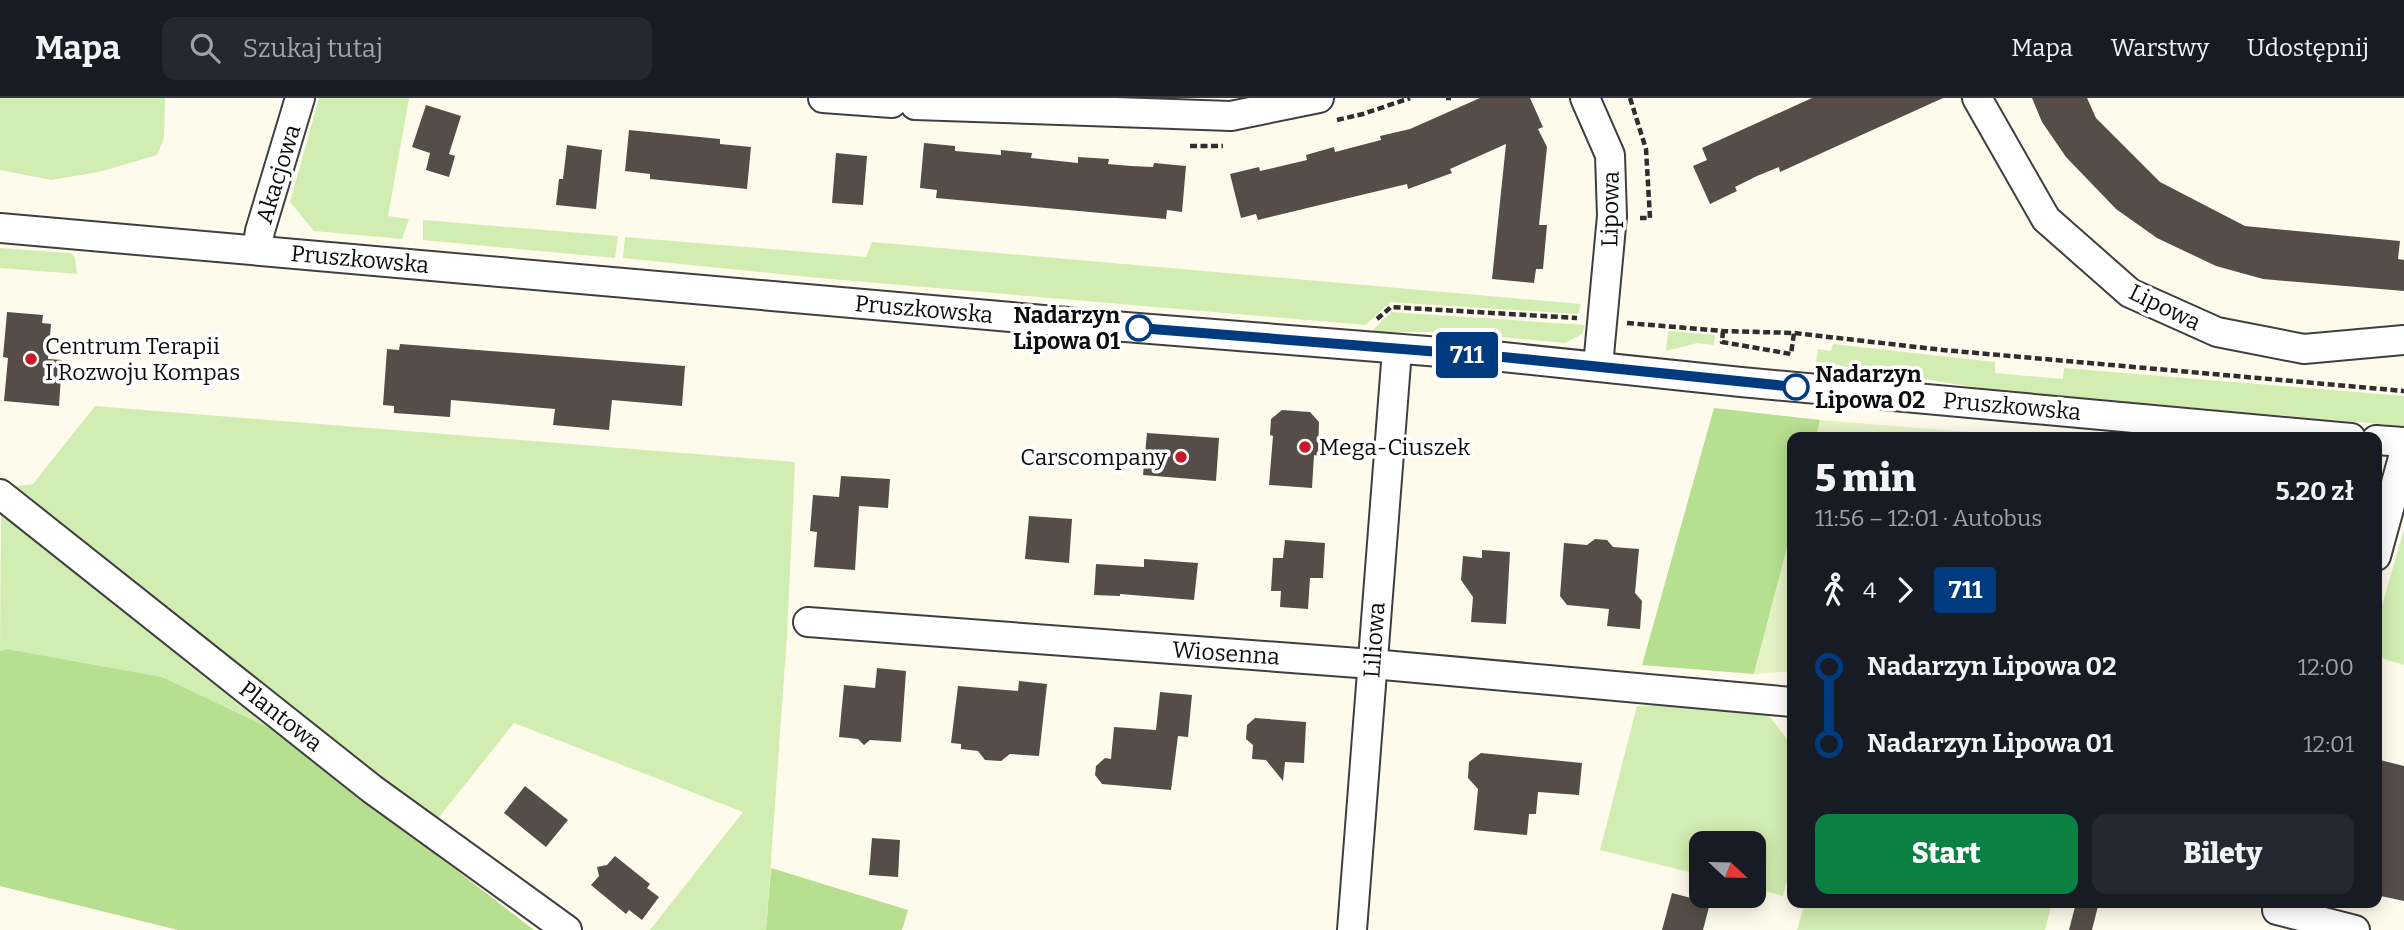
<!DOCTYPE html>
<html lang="pl">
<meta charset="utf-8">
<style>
:root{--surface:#171b24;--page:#242831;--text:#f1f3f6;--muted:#9ea1a6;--line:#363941;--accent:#0b8043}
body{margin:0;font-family:Bitter,serif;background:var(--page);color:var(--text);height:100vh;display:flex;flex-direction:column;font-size:26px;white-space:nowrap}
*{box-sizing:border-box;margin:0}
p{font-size:23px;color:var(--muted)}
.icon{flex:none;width:38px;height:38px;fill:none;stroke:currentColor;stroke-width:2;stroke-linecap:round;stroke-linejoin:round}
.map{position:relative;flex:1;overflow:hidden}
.side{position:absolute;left:1787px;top:334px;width:595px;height:476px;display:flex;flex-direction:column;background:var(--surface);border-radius:14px;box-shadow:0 4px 18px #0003}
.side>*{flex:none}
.badge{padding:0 14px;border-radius:5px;font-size:24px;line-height:46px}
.needle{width:46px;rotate:112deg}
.controls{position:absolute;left:1689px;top:733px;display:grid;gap:14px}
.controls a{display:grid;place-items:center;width:77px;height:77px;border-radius:14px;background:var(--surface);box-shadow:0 4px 18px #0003;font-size:35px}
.map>.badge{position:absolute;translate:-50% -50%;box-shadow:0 0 0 4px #fff}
.legs{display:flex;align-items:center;gap:10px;height:77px;padding:0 28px;font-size:23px}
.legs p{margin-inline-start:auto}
.overview{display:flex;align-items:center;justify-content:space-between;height:119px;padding:0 28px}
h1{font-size:38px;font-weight:800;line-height:52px}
.cta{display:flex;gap:14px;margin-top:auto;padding:14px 28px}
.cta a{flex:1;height:80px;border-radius:14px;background:var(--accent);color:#fff;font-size:28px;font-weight:800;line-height:80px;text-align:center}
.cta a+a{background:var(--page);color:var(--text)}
ul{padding:0 28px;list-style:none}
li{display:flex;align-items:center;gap:24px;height:77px;font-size:26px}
li i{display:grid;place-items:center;width:10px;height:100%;margin:0 9px;background:currentColor}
li i::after{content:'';width:18px;height:18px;margin:-9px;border:5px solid;border-radius:50%;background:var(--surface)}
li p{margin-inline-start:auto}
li:first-child i{background:linear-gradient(#0000 50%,currentColor 0)}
li:last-child i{background:linear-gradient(currentColor 50%,#0000 0)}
header{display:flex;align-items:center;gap:42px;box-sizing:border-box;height:98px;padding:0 35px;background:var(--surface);border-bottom:2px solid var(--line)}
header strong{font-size:33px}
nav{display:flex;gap:38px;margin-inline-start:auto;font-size:24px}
.search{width:490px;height:63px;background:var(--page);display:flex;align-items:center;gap:18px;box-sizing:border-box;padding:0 24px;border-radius:14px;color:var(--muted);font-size:26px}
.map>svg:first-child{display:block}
.green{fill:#d2edb1}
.forest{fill:#b6df8f}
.pitch{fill:#e4f3c4}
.building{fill:#564d48}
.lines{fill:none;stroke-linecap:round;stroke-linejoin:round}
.minor-casing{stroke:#3f3f3f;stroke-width:32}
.path{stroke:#2e2e2e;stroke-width:4.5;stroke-dasharray:7 3.5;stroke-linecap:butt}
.minor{stroke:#fff;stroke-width:28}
.line-1-casing{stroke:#fff;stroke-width:16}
.line-1{stroke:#003b80;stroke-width:10}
.stop-1-dot{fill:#fff;stroke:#003b80;stroke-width:3.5}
.poi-dot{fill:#c91826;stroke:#fff;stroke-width:2.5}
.labels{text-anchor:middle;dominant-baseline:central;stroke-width:7;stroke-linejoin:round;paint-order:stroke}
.street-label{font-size:23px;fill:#0c0c0c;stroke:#fff}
.stop-label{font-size:23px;font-weight:bold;fill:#0c0c0c;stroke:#fff;text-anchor:end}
.poi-label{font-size:23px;fill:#0c0c0c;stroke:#fff;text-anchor:start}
</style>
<header>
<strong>Mapa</strong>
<div class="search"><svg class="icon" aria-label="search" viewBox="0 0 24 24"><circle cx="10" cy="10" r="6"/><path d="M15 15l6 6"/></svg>Szukaj tutaj</div>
<nav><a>Mapa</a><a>Warstwy</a><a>Udostępnij</a></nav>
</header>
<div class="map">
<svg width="2404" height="832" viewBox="0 0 2404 832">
<rect width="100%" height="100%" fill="#fffbec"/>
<g class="green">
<path d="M 0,0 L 165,0 L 164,40 L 157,57 L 99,74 L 51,82 L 0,72 Z"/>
<path d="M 319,0 L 409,0 L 388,118 L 409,121 L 402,141 L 314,133 L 290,104 Z"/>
<path d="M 423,122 L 618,138 L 615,160 L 423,142 Z"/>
<path d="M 625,139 L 866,159 L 872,144 L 1581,206 L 1578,216 L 1390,204 L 1366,227 L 819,180 L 623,160 Z"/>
<path d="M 0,150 L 71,155 L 75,160 L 77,176 L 0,170 Z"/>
<path d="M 1391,214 L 1585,227 L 1582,236 L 1565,245 L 1448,234 L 1371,234 Z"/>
<path d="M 1668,233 L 1715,237 L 1714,247 L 1697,245 L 1666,253 Z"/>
<path d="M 1833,246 L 1995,264 L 1995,275 L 2063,281 L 2064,270 L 2404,298 L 2404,328 L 1999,293 L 1816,264 L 1818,251 L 1831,253 Z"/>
<path d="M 95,308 L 795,364 L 787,537 L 766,832 L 650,832 L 743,714 L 514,625 L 436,723 L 321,635 L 261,583 L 15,388 L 33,386 Z"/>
<path d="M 1,415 L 241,606 L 278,634 L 162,579 L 7,551 L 0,553 Z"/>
<path d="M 2404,431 L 2404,567 L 2384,561 L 2377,551 L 2377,525 Z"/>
<path d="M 1749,605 L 1767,615 L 1787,641 L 1792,670 L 1792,761 L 1783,798 L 1754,790 L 1754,746 L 1701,746 L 1701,777 L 1600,752 L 1637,608 Z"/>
<path d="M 1805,805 L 2052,805 L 2045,832 L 1797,832 Z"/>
</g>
<g class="forest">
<path d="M 1714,310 L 1820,322 L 1816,339 L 1792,340 L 1792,431 L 1754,576 L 1642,567 Z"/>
<path d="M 7,551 L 162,579 L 278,634 L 534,832 L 178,832 L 0,788 L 0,553 Z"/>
<path d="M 771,770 L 908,812 L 902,832 L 766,832 Z"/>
</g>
<g class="pitch">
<path d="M 1820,322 L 2032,339 L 1816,339 Z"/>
<path d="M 1792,431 L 1792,573 L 1754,576 Z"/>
</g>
<g class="building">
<path d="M 1480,0 L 1530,0 L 1543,29 L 1538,31 L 1547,49 L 1539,127 L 1547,127 L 1543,171 L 1536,171 L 1534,185 L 1492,181 L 1506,46 L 1450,71 L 1452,75 L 1408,91 L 1407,86 L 1258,122 L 1256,116 L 1241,120 L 1230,76 L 1259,69 L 1260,73 L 1307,62 L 1306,57 L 1334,49 L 1335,54 L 1381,42 L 1380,38 L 1410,31 Z"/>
<path d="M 1812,0 L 1943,0 L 1780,74 L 1779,69 L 1757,78 L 1735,89 L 1737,93 L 1710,106 L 1693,68 L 1707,62 L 1702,50 Z"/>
<path d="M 2032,0 L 2087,0 L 2096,20 L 2160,84 L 2245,128 L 2400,143 L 2398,161 L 2404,162 L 2404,193 L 2263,181 L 2216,168 L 2157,140 L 2116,111 L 2066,59 L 2042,24 Z"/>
<path d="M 426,7 L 461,18 L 449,56 L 455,58 L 449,79 L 426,72 L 430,55 L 412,49 Z"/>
<path d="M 629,32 L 720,41 L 720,46 L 751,49 L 747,91 L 650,81 L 650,76 L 625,73 Z"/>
<path d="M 924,45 L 955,48 L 955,53 L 1001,57 L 1001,52 L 1032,55 L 1031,60 L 1078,65 L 1078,59 L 1109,61 L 1108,66 L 1131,68 L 1153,69 L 1154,65 L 1186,68 L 1182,114 L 1167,112 L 1166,121 L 936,100 L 937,92 L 920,90 Z"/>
<path d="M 567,47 L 602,52 L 596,111 L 556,107 L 559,81 L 563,81 Z"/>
<path d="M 836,55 L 867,58 L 863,107 L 832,105 Z"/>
<path d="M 7,214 L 43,217 L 42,225 L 51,226 L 48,261 L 62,262 L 59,308 L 4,303 L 8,260 L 3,259 Z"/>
<path d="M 400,246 L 685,268 L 682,308 L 612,302 L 609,332 L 553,327 L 555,311 L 451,302 L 450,319 L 394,315 L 394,308 L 383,307 L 387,251 L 399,252 Z"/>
<path d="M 1282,312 L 1310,314 L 1319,324 L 1318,358 L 1314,357 L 1312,390 L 1269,387 L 1273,338 L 1270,337 L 1271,321 Z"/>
<path d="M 1147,335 L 1219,340 L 1216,383 L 1143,377 Z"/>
<path d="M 841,378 L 890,381 L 888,410 L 859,408 L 855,472 L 814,469 L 817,434 L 810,433 L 813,397 L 839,399 Z"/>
<path d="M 1029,418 L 1072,421 L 1069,465 L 1025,461 Z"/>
<path d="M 1595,441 L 1607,442 L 1613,449 L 1639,451 L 1635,495 L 1642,503 L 1640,531 L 1607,528 L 1609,511 L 1567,507 L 1560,498 L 1564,445 L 1587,447 Z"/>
<path d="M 1285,442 L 1325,445 L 1323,480 L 1310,480 L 1308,511 L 1280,509 L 1281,493 L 1271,493 L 1273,460 L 1283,460 Z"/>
<path d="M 1482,452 L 1510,454 L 1506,526 L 1471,524 L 1473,499 L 1461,482 L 1463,458 L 1482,460 Z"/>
<path d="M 1144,461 L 1198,465 L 1194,502 L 1120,496 L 1120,498 L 1094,497 L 1096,466 L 1144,469 Z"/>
<path d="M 877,570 L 906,573 L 901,644 L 870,642 L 864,647 L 858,641 L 839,639 L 844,587 L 875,590 Z"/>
<path d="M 1019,583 L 1047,586 L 1039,658 L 1010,656 L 1001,663 L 985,662 L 978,653 L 961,651 L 961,646 L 951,645 L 958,588 L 1018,593 Z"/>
<path d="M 1160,594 L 1192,597 L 1188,639 L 1178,638 L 1171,692 L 1102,686 L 1095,677 L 1096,668 L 1105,660 L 1111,661 L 1114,629 L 1156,632 Z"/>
<path d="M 1255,620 L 1306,624 L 1304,665 L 1285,664 L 1283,683 L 1266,662 L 1252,661 L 1253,647 L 1246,641 L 1247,627 Z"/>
<path d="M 1481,655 L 1582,665 L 1579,697 L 1538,694 L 1536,716 L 1529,716 L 1527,737 L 1474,732 L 1478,691 L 1468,680 L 1469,664 Z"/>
<path d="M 2380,662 L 2404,668 L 2404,803 L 2376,797 L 2376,674 Z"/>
<path d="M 525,688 L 568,722 L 546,749 L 504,715 Z"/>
<path d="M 872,740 L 900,742 L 898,779 L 869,777 Z"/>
<path d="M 615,758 L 650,786 L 647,790 L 659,799 L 642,822 L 629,812 L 626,816 L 591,787 L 599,778 L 597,769 L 607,767 Z"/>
<path d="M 1672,795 L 1710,805 L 1703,832 L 1662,832 Z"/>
<path d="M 2076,805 L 2098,808 L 2092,832 L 2069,832 Z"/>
</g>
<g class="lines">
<defs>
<g id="minor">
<path d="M 823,0 L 892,5"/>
<path d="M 1585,0 L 1610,57 L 1612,118 L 1598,268"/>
<path d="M 1977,0 L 2046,121 L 2130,195 L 2217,234 L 2304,251 L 2404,242"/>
<path d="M 915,7 L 1231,18 L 1319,0"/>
<path d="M 0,130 L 1113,228 L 1503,259 L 1741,284 L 2351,340"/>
<path d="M 257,151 L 260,133 L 300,0"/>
<path d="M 2376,342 L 2404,344"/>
<path d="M 0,396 L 372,691 L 567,832"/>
<path d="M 2376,458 L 2404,356"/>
<path d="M 808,524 L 1372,566 L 1792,604"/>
<path d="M 2277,812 L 2355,832"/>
<path d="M 1352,832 L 1397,252"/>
</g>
</defs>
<use href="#minor" class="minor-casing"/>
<g class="path">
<path d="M 1446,0 L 1451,0"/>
<path d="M 1630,0 L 1646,51 L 1650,120 L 1640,120"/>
<path d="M 1337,22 L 1363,16 L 1410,0"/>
<path d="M 1190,48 L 1223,48"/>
<path d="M 1377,221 L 1391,209 L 1577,220"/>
<path d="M 1627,225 L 1723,233 L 1794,235 L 1943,252 L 2404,293"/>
<path d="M 1723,233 L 1722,244 L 1791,256 L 1794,235"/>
</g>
<use href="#minor" class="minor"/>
</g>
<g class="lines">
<defs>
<path id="line-1" d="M 1139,230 L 1503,259 L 1796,289"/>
</defs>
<use href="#line-1" class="line-1-casing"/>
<use href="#line-1" class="line-1"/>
</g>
<g class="stop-1-dot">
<circle cx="1139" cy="230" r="12"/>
<circle cx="1796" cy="289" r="12"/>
</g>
<g class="poi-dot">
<circle cx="31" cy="261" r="7"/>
<circle cx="1305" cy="349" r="7"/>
<circle cx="1181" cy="359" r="7"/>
</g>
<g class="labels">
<g class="street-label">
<text transform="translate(278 76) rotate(-73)">Akacjowa</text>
<text transform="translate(1610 111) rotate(-89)">Lipowa</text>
<text transform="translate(360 161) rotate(5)">Pruszkowska</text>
<text transform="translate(2165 209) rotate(26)">Lipowa</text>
<text transform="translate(924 211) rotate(5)">Pruszkowska</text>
<text transform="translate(2012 308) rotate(5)">Pruszkowska</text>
<text transform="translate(1374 542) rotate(-86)">Liliowa</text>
<text transform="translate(1226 555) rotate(4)">Wiosenna</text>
<text transform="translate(281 618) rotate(38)">Plantowa</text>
</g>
<g class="stop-label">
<text x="1120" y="217">Nadarzyn<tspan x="1120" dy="26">Lipowa 01</tspan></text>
<text x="1815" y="276" text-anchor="start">Nadarzyn<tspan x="1815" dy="26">Lipowa 02</tspan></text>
</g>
<g class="poi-label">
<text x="45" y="248">Centrum Terapii<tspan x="45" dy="26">I Rozwoju Kompas</tspan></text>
<text x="1319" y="349">Mega-Ciuszek</text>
<text x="1167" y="359" text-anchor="end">Carscompany</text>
</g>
</g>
</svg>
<div class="controls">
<a><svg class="needle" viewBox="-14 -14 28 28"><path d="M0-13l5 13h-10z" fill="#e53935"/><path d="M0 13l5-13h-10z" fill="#9ea1a6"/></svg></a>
</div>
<b class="badge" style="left:1467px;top:257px;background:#003b80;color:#fff">711</b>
<section class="side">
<div class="overview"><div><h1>5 min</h1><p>11:56 – 12:01 · Autobus</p></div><b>5.20 zł</b></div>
<div class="legs"><svg class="icon" aria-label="walk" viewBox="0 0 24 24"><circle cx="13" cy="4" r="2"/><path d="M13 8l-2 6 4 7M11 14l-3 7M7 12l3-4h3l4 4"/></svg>4<svg class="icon" aria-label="forward" viewBox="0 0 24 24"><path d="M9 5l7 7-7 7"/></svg><b class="badge" style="background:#003b80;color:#fff">711</b></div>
<ul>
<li><i style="color:#003b80"></i><b>Nadarzyn Lipowa 02</b><p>12:00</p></li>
<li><i style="color:#003b80"></i><b>Nadarzyn Lipowa 01</b><p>12:01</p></li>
</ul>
<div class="cta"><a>Start</a><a>Bilety</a></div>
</section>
</div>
